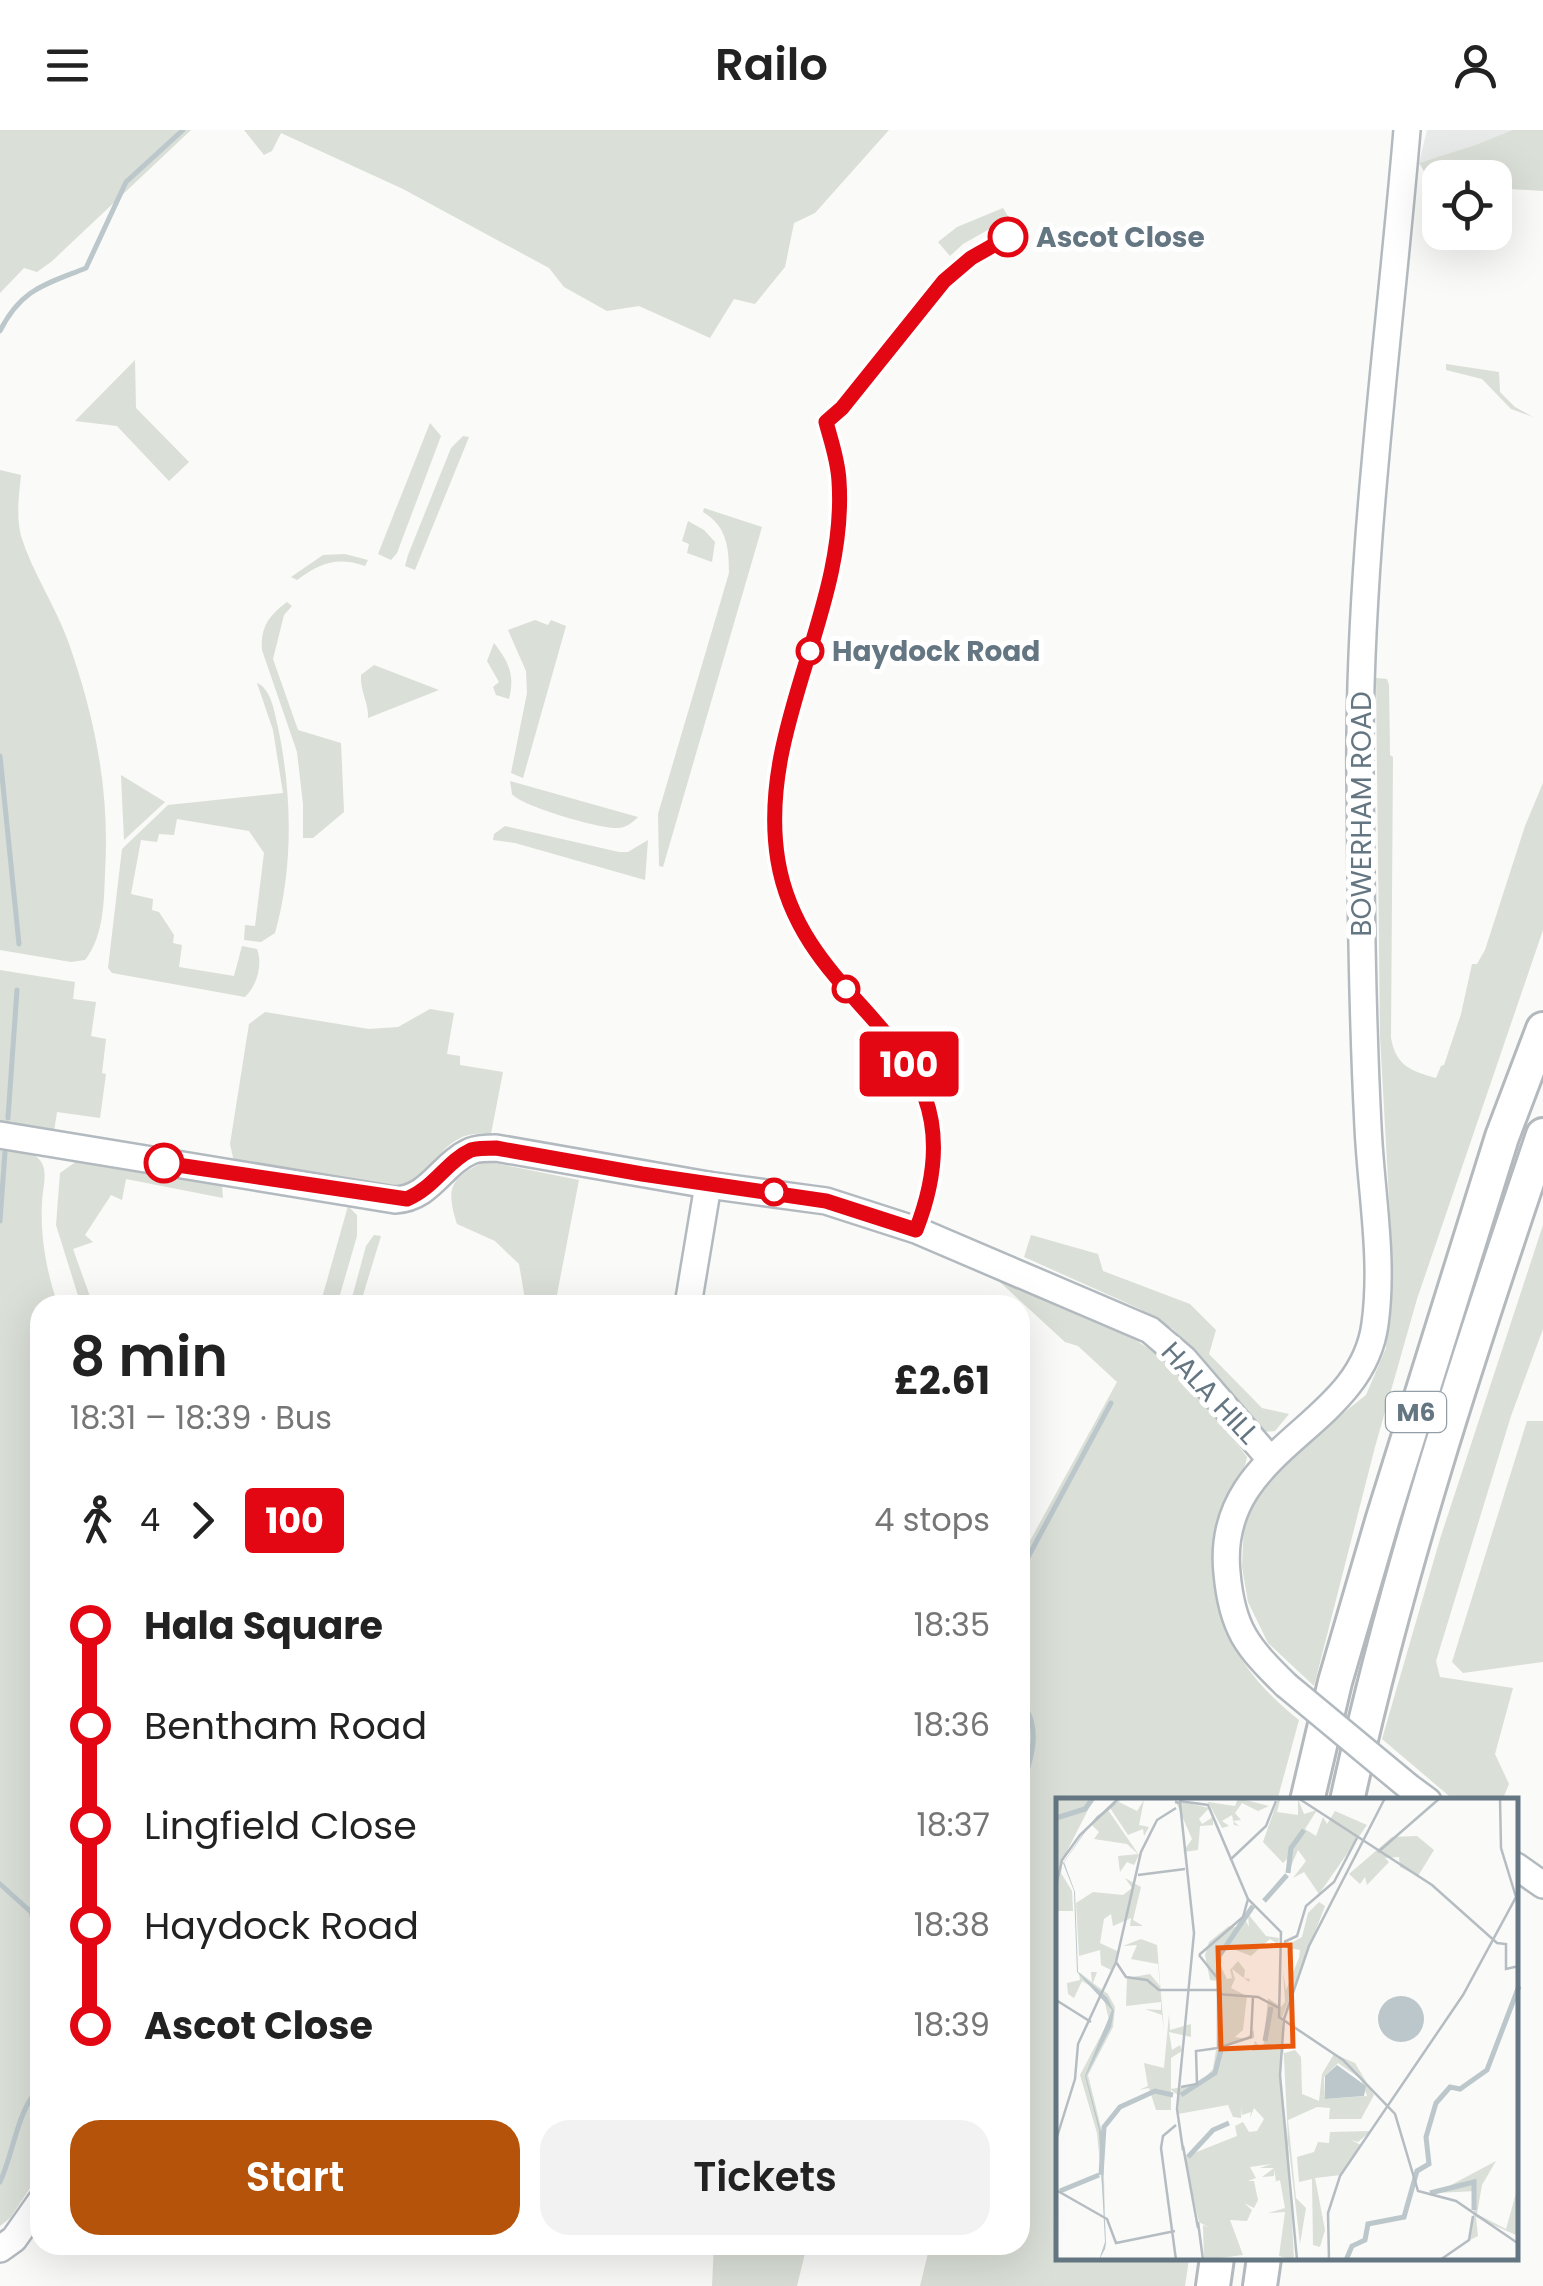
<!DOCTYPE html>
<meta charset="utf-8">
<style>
:root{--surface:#fff;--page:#f2f2f2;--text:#222;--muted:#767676;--accent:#b45309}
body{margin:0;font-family:Poppins,sans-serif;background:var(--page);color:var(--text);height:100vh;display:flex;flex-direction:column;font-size:38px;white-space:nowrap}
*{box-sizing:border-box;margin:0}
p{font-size:32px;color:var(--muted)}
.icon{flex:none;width:55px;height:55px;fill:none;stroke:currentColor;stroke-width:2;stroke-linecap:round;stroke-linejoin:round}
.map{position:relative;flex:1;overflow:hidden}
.details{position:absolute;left:30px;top:1165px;width:1000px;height:960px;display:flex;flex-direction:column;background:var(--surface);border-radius:30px;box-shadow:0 10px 40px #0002}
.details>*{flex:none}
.badge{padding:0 20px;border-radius:8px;font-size:35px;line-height:65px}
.tools{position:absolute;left:1422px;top:30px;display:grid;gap:20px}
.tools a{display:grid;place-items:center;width:90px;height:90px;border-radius:20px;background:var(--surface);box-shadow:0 10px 40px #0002;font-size:50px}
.map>.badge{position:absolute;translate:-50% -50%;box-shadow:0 0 0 5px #fff}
.legs{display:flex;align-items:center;gap:15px;height:110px;padding:0 40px;font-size:32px}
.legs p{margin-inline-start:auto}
.overview{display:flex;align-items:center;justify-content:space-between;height:170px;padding:0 40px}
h1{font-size:55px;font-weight:600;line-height:75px}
.cta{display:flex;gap:20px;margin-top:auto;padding:20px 40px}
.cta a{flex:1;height:115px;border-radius:30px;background:var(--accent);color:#fff;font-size:40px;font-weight:600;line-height:115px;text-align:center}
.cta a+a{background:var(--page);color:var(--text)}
ul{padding:0 40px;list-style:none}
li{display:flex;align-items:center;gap:35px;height:100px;font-size:38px}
li i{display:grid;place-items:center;width:15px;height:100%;margin:0 12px;background:currentColor}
li i::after{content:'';width:25px;height:25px;margin:-12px;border:8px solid;border-radius:50%;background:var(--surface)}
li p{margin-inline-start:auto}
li:first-child i{background:linear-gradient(#0000 50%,currentColor 0)}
li:last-child i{background:linear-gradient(currentColor 50%,#0000 0)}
header{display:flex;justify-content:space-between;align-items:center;height:130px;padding:0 40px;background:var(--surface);font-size:45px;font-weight:600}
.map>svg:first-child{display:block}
.built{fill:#e8e9e9}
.green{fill:#dadfd7}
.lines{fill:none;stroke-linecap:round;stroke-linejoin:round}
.stream{stroke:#bbc7cb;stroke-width:5}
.secondary-casing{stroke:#b3babf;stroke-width:30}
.highway-casing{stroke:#b4b9bd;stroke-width:38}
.secondary{stroke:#fff;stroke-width:25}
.highway{stroke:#fff;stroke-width:32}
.secondary-bridge-casing{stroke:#b3babf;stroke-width:30;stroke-linecap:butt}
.secondary-bridge{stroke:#fff;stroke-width:25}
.line-1-casing{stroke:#fff;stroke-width:22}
.line-1{stroke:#e30613;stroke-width:15}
.stop-1-dot{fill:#fff;stroke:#e30613;stroke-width:5}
.labels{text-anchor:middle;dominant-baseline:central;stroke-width:10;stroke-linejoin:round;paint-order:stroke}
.shield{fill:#fff;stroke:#939fa8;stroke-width:2.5}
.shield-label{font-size:25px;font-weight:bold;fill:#657683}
.stop-label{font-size:28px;font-weight:bold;fill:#657683;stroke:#fff;text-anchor:start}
.street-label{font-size:28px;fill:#657683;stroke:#fff}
.inset-river{fill:none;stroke:#bbc7cb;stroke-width:5}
.inset-road{fill:none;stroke:#b5bdc2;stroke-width:2.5}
.view{fill:#e8590c;fill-opacity:0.15;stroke:#e8590c;stroke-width:5}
.inset-edge{fill:none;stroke:#657683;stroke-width:5}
</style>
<header><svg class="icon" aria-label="menu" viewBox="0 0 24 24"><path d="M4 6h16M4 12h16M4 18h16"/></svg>Railo<svg class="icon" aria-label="person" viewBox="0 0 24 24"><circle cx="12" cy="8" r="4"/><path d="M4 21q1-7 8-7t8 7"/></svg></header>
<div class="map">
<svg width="1543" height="2156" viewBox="0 0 1543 2156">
<rect width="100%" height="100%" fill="#fafaf8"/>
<path class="built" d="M 1427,0 L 1512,0 L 1478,14 L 1419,33 Z"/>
<g class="green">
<path d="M 0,0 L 191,0 L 51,132 L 37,142 L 24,138 L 0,163 Z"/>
<path d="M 244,0 L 889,0 L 815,83 L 794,93 L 785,137 L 755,174 L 734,169 L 710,208 L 639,176 L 607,181 L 564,157 L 549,138 L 403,59 L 281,3 L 272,21 L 264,25 Z"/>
<path d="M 1512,0 L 1543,0 L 1543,61 L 1495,58 L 1495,48 L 1440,48 L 1440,52 L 1430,51 L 1419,33 L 1478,14 Z"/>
<path d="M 1003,78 L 1009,88 L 963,114 L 950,126 L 938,112 L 957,97 Z"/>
<path d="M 135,230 L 136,278 L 189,332 L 169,351 L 117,296 L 75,291 Z"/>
<path d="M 1446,234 L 1499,242 L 1500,262 L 1515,277 L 1533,287 L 1511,279 L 1482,249 L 1446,240 Z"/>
<path d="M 430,293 L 441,306 L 397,423 L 391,430 L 378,424 Z"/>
<path d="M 463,306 L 469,307 L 415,440 L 405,436 L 408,425 L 451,318 Z"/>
<path d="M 0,340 L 21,345 C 19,365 16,386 21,406 C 32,442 55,475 68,511 C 95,587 110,661 105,742 C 104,771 104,806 85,830 L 71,832 L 0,820 Z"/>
<path d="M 704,378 L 762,397 L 663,737 L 659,736 L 658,684 L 729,443 C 729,418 727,396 703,382 Z"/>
<path d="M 688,391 L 704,400 L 715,412 L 712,432 L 687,423 L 689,414 L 682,411 Z"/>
<path d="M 345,424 L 368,430 L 365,436 C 337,426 320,433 297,450 L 291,447 L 323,425 Z"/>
<path d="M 287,472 L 292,476 L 284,485 L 273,529 L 298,600 L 341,613 L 344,682 L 313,708 L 303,708 L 303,674 L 297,622 L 262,520 C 260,498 269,485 287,472 Z"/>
<path d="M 535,490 L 548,495 L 551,490 L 566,496 L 523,648 L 511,643 L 527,563 L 526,541 L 508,500 Z"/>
<path d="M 494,513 C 509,532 515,545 509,569 L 496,565 L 493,557 L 499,552 L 487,531 Z"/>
<path d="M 374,535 L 439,560 L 368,588 C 369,573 360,562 361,545 Z"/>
<path d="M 1376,548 L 1387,549 L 1389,555 L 1390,625 L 1393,627 L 1391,908 C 1396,936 1411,941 1436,948 L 1441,936 L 1444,935 L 1461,884 L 1472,834 L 1477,834 L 1485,820 L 1525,696 L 1543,653 L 1543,800 L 1417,1169 L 1375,1317 L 1314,1556 L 1268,1513 L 1248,1472 L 1242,1437 L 1244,1391 L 1258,1357 L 1274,1338 L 1366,1265 L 1386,1218 L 1391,1104 L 1380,907 Z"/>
<path d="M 257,553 C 270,558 274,579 277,593 C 292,660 294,736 275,803 L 261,812 L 244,810 L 245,795 L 255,796 L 264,723 L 249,701 L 177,689 L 174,705 L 159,704 L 157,712 L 141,710 L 131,764 L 153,769 L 152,780 L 159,782 L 174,805 L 173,813 L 182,815 L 179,837 L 234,846 L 242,816 L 257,819 C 263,835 257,855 245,867 L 112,843 L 108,838 L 122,719 L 168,675 L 283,663 L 273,600 Z"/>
<path d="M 121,645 L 165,672 L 124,710 Z"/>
<path d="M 510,651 L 638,687 C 632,693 626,698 617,698 C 600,699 521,676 512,664 Z"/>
<path d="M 505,696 L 619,722 L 628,722 L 648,710 L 645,750 L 515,713 L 493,710 L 494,704 Z"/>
<path d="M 0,840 L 75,852 L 73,869 L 96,872 L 91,906 L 106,909 L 102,943 L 106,944 L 100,988 L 57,982 L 53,1008 L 0,997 Z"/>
<path d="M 430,879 L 454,883 L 447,924 L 460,926 L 460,935 L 503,942 L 491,1004 C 450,999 438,1027 417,1058 L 398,1063 L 234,1032 L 230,1014 L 249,894 L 265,882 L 369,899 L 398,897 Z"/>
<path d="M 0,1018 C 12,1020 29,1019 38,1028 C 50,1040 42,1058 42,1073 C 40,1107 47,1144 58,1175 L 40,1175 L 40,2043 L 10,2088 L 0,2096 Z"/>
<path d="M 77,1031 L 222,1055 L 223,1068 L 126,1049 L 122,1070 L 111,1065 L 85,1105 L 93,1112 L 73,1119 L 93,1175 L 81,1175 L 56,1095 L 60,1043 Z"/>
<path d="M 485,1031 L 579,1050 L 555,1175 L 526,1175 L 519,1134 L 495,1111 L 457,1094 C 445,1056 451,1049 485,1031 Z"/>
<path d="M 348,1076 L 357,1085 L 357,1106 L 337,1175 L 320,1175 Z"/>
<path d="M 1543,1095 L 1543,1199 L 1511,1286 L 1436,1531 L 1440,1547 L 1513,1558 L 1495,1624 L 1509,1654 L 1502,1671 L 1455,1671 L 1382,1609 L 1440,1409 Z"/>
<path d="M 374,1105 L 381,1106 L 360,1175 L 350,1175 L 366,1116 Z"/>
<path d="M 1031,1105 L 1098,1124 L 1103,1141 L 1190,1174 L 1216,1200 L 1209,1224 L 1262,1278 L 1289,1284 L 1275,1301 L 1263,1302 L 1173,1199 L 1140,1179 L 1024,1127 Z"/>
<path d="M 991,1144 L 1128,1203 C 1138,1213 1149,1218 1159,1226 C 1193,1254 1220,1292 1247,1327 C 1243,1351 1225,1369 1220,1392 C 1203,1478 1232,1537 1299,1590 L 1277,1671 L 1058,1671 L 1058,2128 L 1189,2129 L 1185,2156 L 920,2156 L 930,2115 L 1020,2115 L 1020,1636 L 1028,1611 L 1020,1575 L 1020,1429 L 1117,1252 L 1078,1216 L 1065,1212 Z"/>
<path d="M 1527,1291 L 1543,1291 L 1543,1532 L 1463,1543 L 1452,1532 Z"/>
<path d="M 714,2115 L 807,2115 L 797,2156 L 712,2156 Z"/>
</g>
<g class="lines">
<g class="stream">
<path d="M 0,201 C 21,159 44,155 86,138 L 126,52 L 183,0"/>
<path d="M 0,626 L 19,814"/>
<path d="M 8,988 L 17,860"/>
<path d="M 0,1091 L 5,1022"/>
<path d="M 1020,1442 L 1111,1273"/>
<path d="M 1020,1571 C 1044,1597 1030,1633 1020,1662"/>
<path d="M 0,1754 L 31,1782 L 40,1814"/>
<path d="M 0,2052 C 14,2022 17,1980 40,1957"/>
</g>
<defs>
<g id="secondary">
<path d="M 0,1005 L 395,1070 C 431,1068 441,1034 471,1021 C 478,1018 488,1018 496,1018 L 708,1055 L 826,1071 L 916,1100 L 1150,1200 L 1184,1229 L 1270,1329"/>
<path d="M 688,1175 L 708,1055"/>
<path d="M 1286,1555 C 1247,1517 1232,1499 1227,1443 C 1214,1316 1361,1301 1375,1194 C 1384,1129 1371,1062 1368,997 C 1362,880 1361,763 1360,645 C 1358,429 1389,215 1407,0"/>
<path d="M 1409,1657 L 1428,1671"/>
<path d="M 1516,1736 L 1543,1755"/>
<path d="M 0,2119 L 14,2109 L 40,2072"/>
</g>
<g id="highway">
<path d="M 1307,1671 L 1335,1552 L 1383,1388 L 1502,1007 L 1543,899"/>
<path d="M 1347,1671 C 1396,1445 1469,1223 1543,1005"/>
<path d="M 1213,2156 L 1217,2128"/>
<path d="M 1260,2156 L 1264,2128"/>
</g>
</defs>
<use href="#secondary" class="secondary-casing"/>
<use href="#highway" class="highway-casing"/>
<use href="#secondary" class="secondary"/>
<use href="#highway" class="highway"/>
<defs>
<path id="secondary-bridge" d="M 1286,1555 L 1409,1657"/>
</defs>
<use href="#secondary-bridge" class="secondary-bridge-casing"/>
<use href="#secondary-bridge" class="secondary-bridge"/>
</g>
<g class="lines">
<defs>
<path id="line-1" d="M 164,1033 L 407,1069 C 435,1057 447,1031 471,1020 C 478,1018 488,1018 496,1018 L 642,1044 L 826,1071 L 916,1100 C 991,908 805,890 778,731 C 756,599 848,482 839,351 C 838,330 831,311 826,292 L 842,278 L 944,151 L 971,128 L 1008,107"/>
</defs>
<use href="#line-1" class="line-1-casing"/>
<use href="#line-1" class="line-1"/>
</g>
<g class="stop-1-dot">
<circle cx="1008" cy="107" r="18"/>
<circle cx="810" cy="521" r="12"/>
<circle cx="846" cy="859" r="12"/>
<circle cx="164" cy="1033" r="18"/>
<circle cx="774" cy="1062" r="12"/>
</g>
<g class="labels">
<rect class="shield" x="1386" y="1262" width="60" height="40" rx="8"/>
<g class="shield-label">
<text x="1416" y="1282">M6</text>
</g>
<g class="stop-label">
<text x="1036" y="107">Ascot Close</text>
<text x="832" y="521">Haydock Road</text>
</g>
<g class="street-label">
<text transform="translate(1361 684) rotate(-90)">BOWERHAM ROAD</text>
<text transform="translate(1210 1263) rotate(47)">HALA HILL</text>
</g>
</g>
<g transform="translate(1056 1668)">
<rect width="462" height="462" fill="#fafaf8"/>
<path d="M 0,0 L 38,0 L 7,61 L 5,75 L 16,93 L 17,113 L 0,113 ZM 182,0 L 213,8 L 202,13 L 186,5 L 179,15 L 185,22 L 177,23 L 183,28 L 178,27 L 176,17 L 166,23 L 173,28 L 166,30 L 152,4 L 179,8 ZM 235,0 L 224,2 L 221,14 L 242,17 L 242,1 L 248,16 L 261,12 L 249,31 L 260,38 L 267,19 L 271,26 L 279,13 L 311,27 L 263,96 L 248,74 L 237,80 L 250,63 L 242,52 L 232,75 L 234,58 L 227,65 L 207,44 L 222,1 ZM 88,2 L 83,27 L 93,29 L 88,38 L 87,31 L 72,37 L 54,10 L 63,4 L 81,13 ZM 119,2 L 153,10 L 143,21 L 146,26 L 157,19 L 157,27 L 144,28 L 142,52 L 127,54 L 136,41 ZM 52,12 L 83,57 L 78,67 L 71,64 L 64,74 L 62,58 L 82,56 L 71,46 L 38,41 L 43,34 L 36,27 ZM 361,38 L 378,52 L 362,78 L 344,69 L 343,59 L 329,60 L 333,64 L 311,87 L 309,79 L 304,86 L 293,76 L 336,39 ZM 69,80 L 85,89 L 77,122 L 87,128 L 74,128 L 75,120 L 57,128 L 55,116 L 48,121 L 44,145 L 63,154 L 55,172 L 45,167 L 44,152 L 23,158 L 20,105 L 37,94 L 67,97 L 76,90 ZM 263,104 L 269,108 L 226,220 L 238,462 L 223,458 L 229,414 L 212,415 L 229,410 L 224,382 L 215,385 L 220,383 L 218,371 L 218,378 L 206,379 L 218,370 L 204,370 L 215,366 L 194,369 L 200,380 L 192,383 L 198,383 L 202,402 L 198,410 L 188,405 L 196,412 L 191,423 L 174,422 L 187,457 L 148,462 L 147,427 L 154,430 L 143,424 L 128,359 L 181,338 L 179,328 L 187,324 L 193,334 L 201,333 L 208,321 L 198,310 L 194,320 L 195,314 L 186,317 L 186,309 L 185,320 L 177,319 L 172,307 L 122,316 L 123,298 L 114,291 L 142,287 L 157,271 L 160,252 L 196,253 L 199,243 L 207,252 L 212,200 L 225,209 L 229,204 L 227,173 L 230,192 L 243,160 L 244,152 L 228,149 L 246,139 L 252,115 ZM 192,116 L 210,138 L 223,140 L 222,146 L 214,141 L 195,158 L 172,149 L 161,160 L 171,181 L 176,180 L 174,172 L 182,163 L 189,172 L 188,180 L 194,181 L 198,167 L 193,184 L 176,171 L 179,181 L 175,190 L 191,198 L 187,232 L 179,239 L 190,241 L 198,232 L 198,240 L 164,249 L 161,183 L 154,182 L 149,157 L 153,144 L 173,128 L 184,130 L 190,123 L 193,129 ZM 85,141 L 101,147 L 108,233 L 106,217 L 89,211 L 105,212 L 105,204 L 70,208 L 71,180 L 94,176 L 104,188 L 102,166 L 75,161 L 81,147 L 67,148 ZM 23,174 L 36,184 L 35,174 L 41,174 L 37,185 L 52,196 L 59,209 L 57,229 L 32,277 L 47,338 L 49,419 L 41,335 L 24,277 L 53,222 L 47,197 L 52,199 L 26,183 L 18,200 L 12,196 L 11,185 L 24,182 ZM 113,216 L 114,232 L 135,226 L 135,239 L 113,234 L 116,252 L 124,247 L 126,253 L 115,260 L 115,312 L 100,312 L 93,290 L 83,292 L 92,288 L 88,265 L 108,270 ZM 239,252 L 245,259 L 246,296 L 263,303 L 266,276 L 278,256 L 299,265 L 318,297 L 305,321 L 273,321 L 274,310 L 261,309 L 232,322 L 240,400 L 250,410 L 244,446 L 225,282 L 225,256 ZM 282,265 L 305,281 L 311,298 L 269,301 L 268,279 ZM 315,333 L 302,344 L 295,342 L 305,347 L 285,377 L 259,380 L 269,432 L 264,449 L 257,447 L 256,381 L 243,384 L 241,359 L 258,354 L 262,344 L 273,345 L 274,334 ZM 440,363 L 426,387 L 421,416 L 450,431 L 462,388 L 462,438 L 420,419 L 422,438 L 414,442 L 420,393 L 380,395 Z" fill="#dadfd7" fill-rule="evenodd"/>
<path d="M 67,0 L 32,30 L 8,64 L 19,94 L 22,174 L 51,199 L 58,213 L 55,229 L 30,278 L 45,334 L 50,445 L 49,451 L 43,462 L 49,444 L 43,332 L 29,278 L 56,212 L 21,174 L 18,93 L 7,65 L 31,30 L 41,18 ZM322 221a23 23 0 1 1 46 0a23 23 0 1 1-46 0ZM 281,267 L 310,288 L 308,298 L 269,301 L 269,278 Z" fill="#bbc7cb"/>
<path class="inset-river" d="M 0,20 L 29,11 L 37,0M 232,75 L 235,50 L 248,32M 208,103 L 231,77M 162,177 L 163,158 L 197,108M 209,243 L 215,209M 125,297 L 159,275 L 165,252M 132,359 L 157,332 L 173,325M 45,377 L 48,329 L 64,309 L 99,293 L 117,297M 4,393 L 43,377M 374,395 L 418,384 L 418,412M 290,462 L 296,448 L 309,442 L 312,426 L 348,419 L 361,373 L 373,366 L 370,339 L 380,305 L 394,289 L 404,291 L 431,272 L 463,188"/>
<path class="inset-road" d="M 242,0 L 376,87 L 441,145 L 450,146 L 450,171 L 463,168M 123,3 L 152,7 L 192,101 L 225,134 L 223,219 L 287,262 L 339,316 L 362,393 L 400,403 L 463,446M 119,4 L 124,5 L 138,135 L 121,311 L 127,352M 322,54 L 384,0M 174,62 L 210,28 L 220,3M 82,77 L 129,71M 0,88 L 6,62 L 24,37 L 63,0M 228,144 L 241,138 L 250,108 L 278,84 L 301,40M 143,157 L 162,181 L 162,250M 143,157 L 187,119 L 192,101M 60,164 L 70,179 L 91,182 L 103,192 L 161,192M 60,164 L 85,54 L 101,22 L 120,10M 161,196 L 202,199 L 223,210M 0,202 L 35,224M 162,250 L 195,239 L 197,198M 125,289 L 141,286 L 140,253 L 162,250M 0,342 L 19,281 L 22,246 L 60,164M 127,348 L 142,430M 0,392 L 51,421 L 60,445 L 119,433M 142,424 L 147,462M 120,462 L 105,350 L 107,338 L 120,327M 241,462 L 224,277 L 228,221 L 253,148 L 329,0M 273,462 L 272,415 L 284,378 L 407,197 L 460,99 L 445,50 L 444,0M 384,462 L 413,442 L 417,418"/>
<path class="view" d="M 234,147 L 237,248 L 165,251 L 162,150 Z"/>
<rect width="462" height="462" class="inset-edge"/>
</g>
</svg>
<div class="tools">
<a><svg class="icon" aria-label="locate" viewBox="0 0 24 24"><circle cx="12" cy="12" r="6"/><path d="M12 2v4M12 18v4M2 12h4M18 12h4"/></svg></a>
</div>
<b class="badge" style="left:909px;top:934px;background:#e30613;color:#fff">100</b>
<section class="details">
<div class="overview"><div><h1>8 min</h1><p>18:31 – 18:39 · Bus</p></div><b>£2.61</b></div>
<div class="legs"><svg class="icon" aria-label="walk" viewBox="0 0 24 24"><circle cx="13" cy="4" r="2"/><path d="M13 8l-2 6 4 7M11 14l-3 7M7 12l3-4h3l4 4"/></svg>4<svg class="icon" aria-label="forward" viewBox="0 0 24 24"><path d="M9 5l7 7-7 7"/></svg><b class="badge" style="background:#e30613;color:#fff">100</b><p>4 stops</p></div>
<ul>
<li><i style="color:#e30613"></i><b>Hala Square</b><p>18:35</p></li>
<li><i style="color:#e30613"></i><span>Bentham Road</span><p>18:36</p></li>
<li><i style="color:#e30613"></i><span>Lingfield Close</span><p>18:37</p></li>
<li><i style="color:#e30613"></i><span>Haydock Road</span><p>18:38</p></li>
<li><i style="color:#e30613"></i><b>Ascot Close</b><p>18:39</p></li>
</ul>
<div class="cta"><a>Start</a><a>Tickets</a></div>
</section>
</div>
